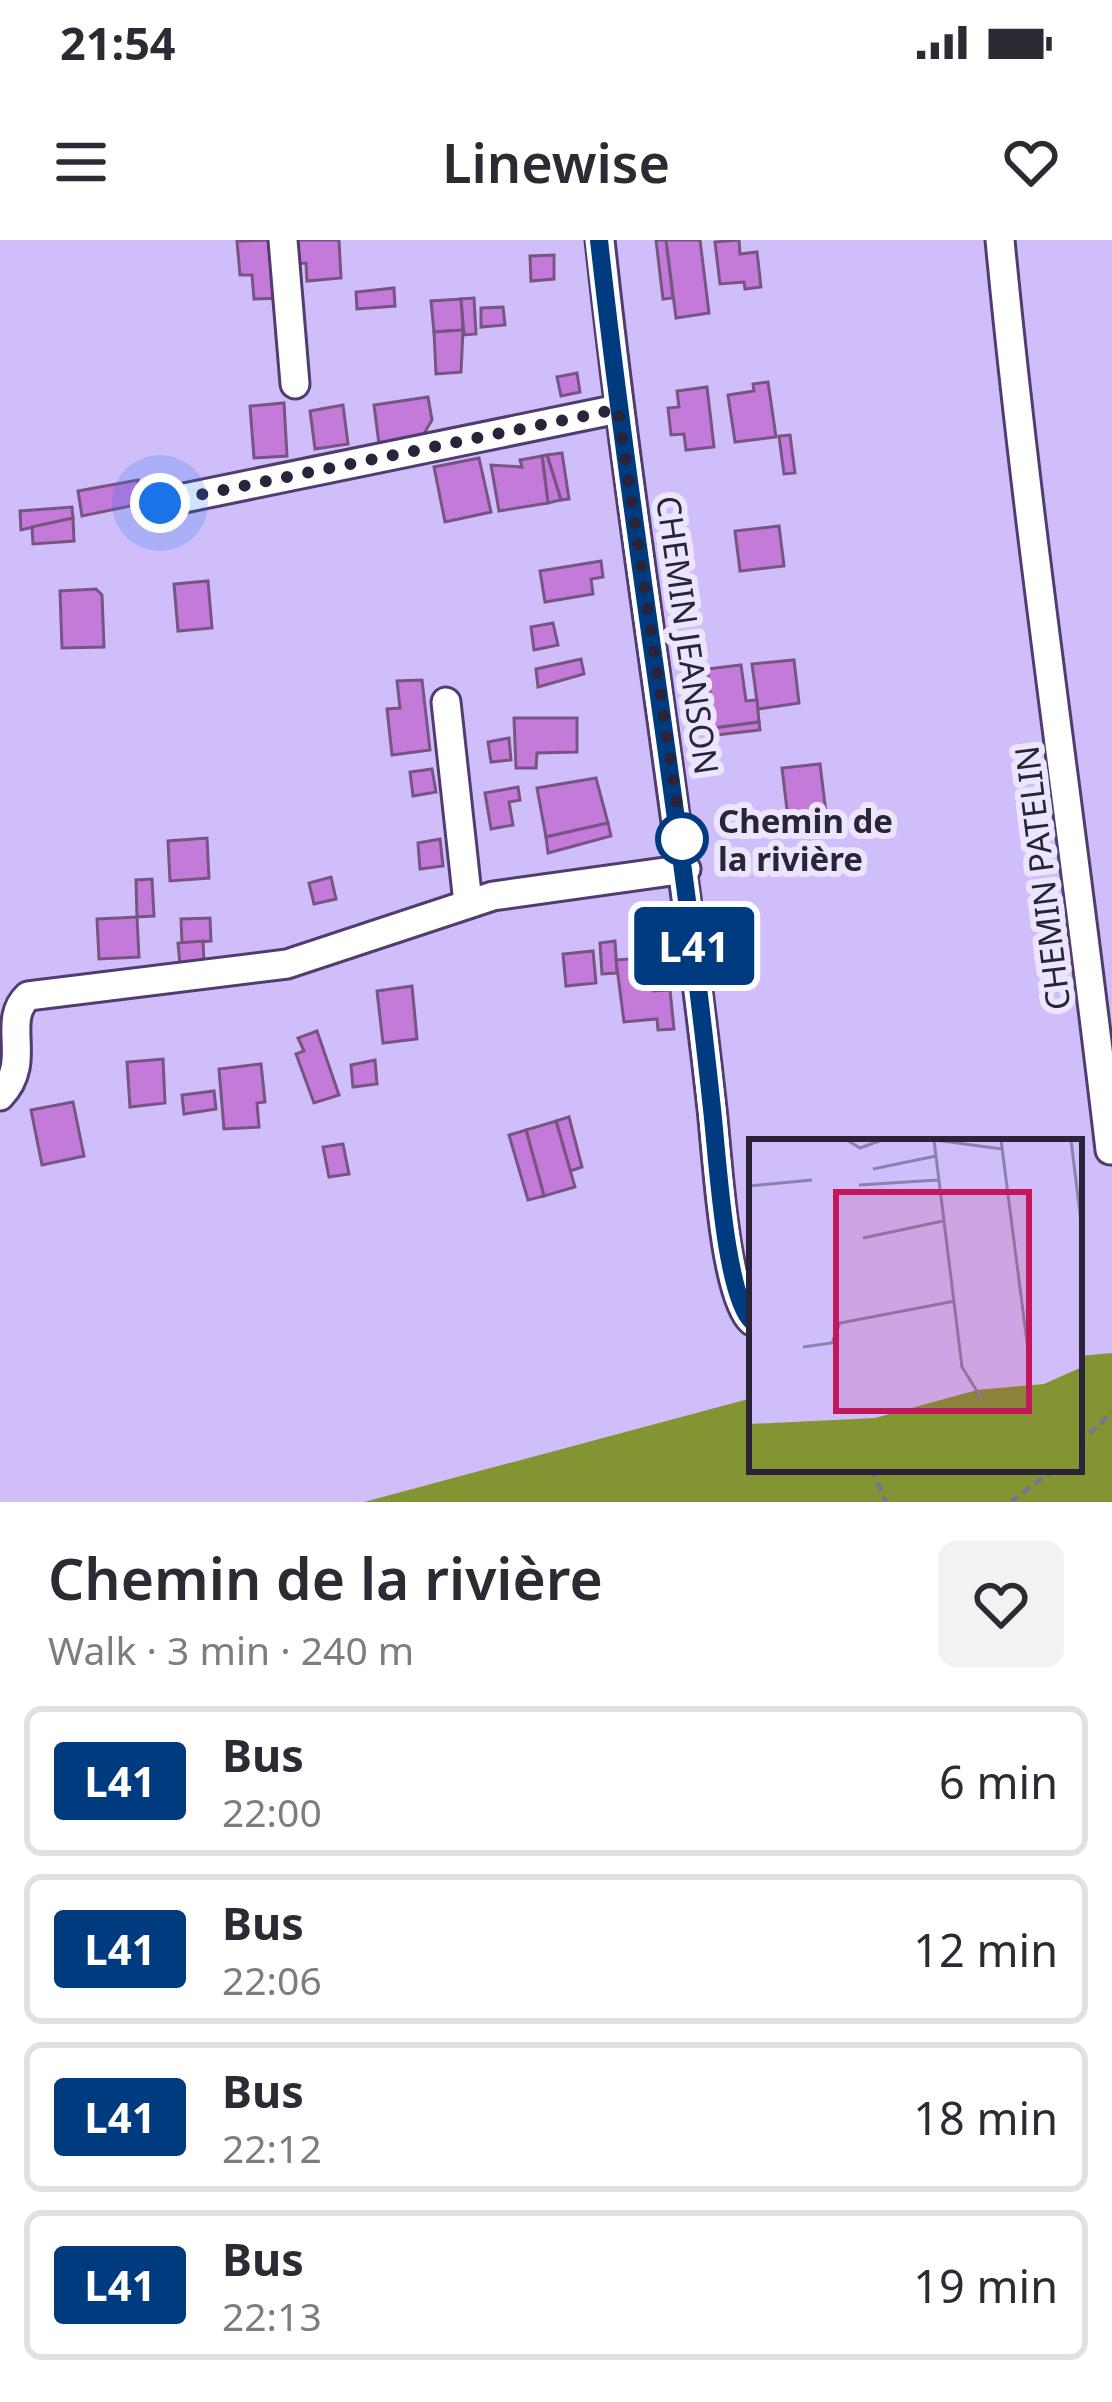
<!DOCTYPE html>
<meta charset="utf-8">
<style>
:root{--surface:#fff;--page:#f2f2f3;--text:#2b2b33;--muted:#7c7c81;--line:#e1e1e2}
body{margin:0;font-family:"Noto Sans",sans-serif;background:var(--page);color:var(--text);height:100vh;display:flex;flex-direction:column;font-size:45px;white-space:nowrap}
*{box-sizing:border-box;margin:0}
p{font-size:39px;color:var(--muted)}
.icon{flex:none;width:66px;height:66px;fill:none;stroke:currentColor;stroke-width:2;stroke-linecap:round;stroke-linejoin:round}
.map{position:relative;height:1262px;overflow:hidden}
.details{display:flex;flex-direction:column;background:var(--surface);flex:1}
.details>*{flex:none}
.badge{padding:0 24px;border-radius:9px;font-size:42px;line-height:78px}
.you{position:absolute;width:60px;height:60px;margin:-30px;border:9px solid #fff;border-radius:50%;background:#1a73e8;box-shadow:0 0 0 18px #1a73e833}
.map>.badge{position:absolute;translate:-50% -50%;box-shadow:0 0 0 6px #fff}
.round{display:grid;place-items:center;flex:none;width:126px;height:126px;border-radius:18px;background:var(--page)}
.overview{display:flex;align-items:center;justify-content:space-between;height:204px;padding:0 48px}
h1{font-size:57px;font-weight:600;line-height:90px}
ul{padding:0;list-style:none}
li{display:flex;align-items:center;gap:36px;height:150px;margin:0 24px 18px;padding:0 24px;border:6px solid var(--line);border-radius:18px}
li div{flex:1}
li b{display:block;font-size:45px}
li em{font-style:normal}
li .badge{min-width:132px;font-weight:700;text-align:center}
.status{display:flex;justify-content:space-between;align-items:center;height:84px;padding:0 60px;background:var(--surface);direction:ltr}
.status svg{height:33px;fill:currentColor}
header{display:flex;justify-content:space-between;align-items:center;height:156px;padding:0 48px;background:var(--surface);font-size:54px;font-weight:600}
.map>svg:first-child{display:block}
.forest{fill:#839533}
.building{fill:#c47ad9;stroke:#785483;stroke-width:3}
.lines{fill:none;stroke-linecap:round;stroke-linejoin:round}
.street-casing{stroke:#4f3d70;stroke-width:33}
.path{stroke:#7d7099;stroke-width:4.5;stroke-dasharray:9 6;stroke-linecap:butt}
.street{stroke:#fff;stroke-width:27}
.line-casing{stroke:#fff;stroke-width:27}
.line{stroke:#003b80;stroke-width:18}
.walk{stroke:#2b233a;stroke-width:12;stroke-dasharray:0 21.6}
.stop-dot{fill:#fff;stroke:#003b80;stroke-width:6}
.labels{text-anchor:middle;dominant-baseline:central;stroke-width:12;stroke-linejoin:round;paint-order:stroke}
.street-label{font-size:33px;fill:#2b233a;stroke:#ece5fe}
.stop-label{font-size:33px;font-weight:bold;fill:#2b233a;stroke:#ece5fe;text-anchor:start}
.inset-road{fill:none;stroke:#8e80ad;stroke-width:3}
.view{fill:#c2185b;fill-opacity:0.15;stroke:#c2185b;stroke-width:6}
.inset-edge{fill:none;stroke:#2b233a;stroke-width:6}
</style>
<div class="status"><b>21:54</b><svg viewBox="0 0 49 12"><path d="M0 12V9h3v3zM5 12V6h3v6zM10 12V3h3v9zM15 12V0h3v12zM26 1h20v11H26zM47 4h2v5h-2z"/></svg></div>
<header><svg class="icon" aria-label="menu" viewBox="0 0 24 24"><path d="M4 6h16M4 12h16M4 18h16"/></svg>Linewise<svg class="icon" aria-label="heart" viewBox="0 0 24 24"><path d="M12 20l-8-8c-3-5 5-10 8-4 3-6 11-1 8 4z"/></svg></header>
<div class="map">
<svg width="1112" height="1262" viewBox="0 0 1112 1262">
<rect width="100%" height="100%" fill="#d0befa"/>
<path class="forest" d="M 1112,1113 L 1112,1262 L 364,1262 L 752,1158 L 752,1229 L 1079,1229 L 1079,1116 Z"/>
<g class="building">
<path d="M 278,0 L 282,58 L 254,59 L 252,35 L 240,35 L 237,1 Z"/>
<path d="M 292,0 L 339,0 L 341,38 L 307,41 L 306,23 L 293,24 Z"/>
<path d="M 656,0 L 666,0 L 673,58 L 663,59 Z"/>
<path d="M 666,0 L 700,0 L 709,73 L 676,78 Z"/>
<path d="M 739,0 L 740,14 L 757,12 L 761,47 L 745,49 L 744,42 L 720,44 L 715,2 Z"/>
<path d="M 554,15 L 554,39 L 531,41 L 530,16 Z"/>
<path d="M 394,48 L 395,66 L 357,69 L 356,52 Z"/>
<path d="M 474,58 L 476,94 L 464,95 L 461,59 Z"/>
<path d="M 461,59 L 463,90 L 434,92 L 431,61 Z"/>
<path d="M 503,67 L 505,85 L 481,87 L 481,68 Z"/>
<path d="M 463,90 L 461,132 L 436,134 L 434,92 Z"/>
<path d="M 577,133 L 580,152 L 561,156 L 557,137 Z"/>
<path d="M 768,142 L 776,197 L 735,202 L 728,155 L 754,151 L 753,144 Z"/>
<path d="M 707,147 L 714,207 L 686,210 L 684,194 L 671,195 L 668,168 L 679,167 L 677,151 Z"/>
<path d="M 428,157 L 432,180 L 422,197 L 379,204 L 374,165 Z"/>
<path d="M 284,163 L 287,216 L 254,218 L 250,166 Z"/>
<path d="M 343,165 L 348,204 L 315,209 L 310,171 Z"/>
<path d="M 790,195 L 795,233 L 784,234 L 779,196 Z"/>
<path d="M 562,213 L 569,259 L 561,260 L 547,215 Z"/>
<path d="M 547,215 L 561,260 L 548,263 L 542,216 Z"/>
<path d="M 542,216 L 548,263 L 499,271 L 491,225 L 522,227 L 520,220 Z"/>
<path d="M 479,218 L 491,272 L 445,282 L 434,227 Z"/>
<path d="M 138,240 L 140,264 L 82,276 L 78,251 Z"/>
<path d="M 72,267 L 73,278 L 21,290 L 20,271 Z"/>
<path d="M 73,278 L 74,301 L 33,304 L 32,287 Z"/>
<path d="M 779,286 L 784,326 L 740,331 L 735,291 Z"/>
<path d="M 601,321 L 603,337 L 591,339 L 593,354 L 545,362 L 540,331 Z"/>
<path d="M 208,341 L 212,388 L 178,391 L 174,344 Z"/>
<path d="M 96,349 L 102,355 L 104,407 L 62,408 L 60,351 Z"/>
<path d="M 553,383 L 558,405 L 534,410 L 531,387 Z"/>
<path d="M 581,419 L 584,434 L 538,447 L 536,429 Z"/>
<path d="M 794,420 L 799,463 L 758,469 L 752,424 Z"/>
<path d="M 741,425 L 746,461 L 757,460 L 759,482 L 714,488 L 707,429 Z"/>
<path d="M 707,429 L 714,488 L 759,482 L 760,490 L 707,496 L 700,430 Z"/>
<path d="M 422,440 L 430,510 L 392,515 L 387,469 L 400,468 L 397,441 Z"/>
<path d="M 514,478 L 577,478 L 577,512 L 537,513 L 536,528 L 516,528 Z"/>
<path d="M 509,498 L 511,520 L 491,522 L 488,502 Z"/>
<path d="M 820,524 L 826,573 L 788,578 L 782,528 Z"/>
<path d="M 432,529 L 436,552 L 413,556 L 410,532 Z"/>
<path d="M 596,538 L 608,583 L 546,597 L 537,548 Z"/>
<path d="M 518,547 L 520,560 L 509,562 L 513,585 L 491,589 L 485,553 Z"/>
<path d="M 608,583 L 611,596 L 548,613 L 546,597 Z"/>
<path d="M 207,598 L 209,638 L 170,641 L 168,601 Z"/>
<path d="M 440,599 L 443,626 L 420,629 L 418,603 Z"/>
<path d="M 331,637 L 336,659 L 314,664 L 309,643 Z"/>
<path d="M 152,639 L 154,676 L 137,677 L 136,640 Z"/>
<path d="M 137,677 L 139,717 L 99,719 L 97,679 Z"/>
<path d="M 210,678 L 211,701 L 182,703 L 181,679 Z"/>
<path d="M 203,701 L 204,723 L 180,725 L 178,703 Z"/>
<path d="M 615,701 L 617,733 L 602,734 L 600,703 Z"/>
<path d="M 593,711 L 596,743 L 566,746 L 563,714 Z"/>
<path d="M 640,718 L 641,730 L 651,729 L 653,751 L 670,750 L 674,789 L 658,790 L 657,779 L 624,782 L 616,720 Z"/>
<path d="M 412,746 L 417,799 L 383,803 L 377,751 Z"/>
<path d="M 317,791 L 339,855 L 314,863 L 296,814 L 304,811 L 298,798 Z"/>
<path d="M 163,819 L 165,863 L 130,867 L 127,822 Z"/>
<path d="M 375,820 L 377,844 L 353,847 L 351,825 Z"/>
<path d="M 261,824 L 265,862 L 257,863 L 259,887 L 224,889 L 219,829 Z"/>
<path d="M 214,851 L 216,869 L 184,874 L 182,855 Z"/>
<path d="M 73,862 L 84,916 L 42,925 L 31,870 Z"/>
<path d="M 569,877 L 582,927 L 570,931 L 556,881 Z"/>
<path d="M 556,881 L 575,947 L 544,956 L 526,890 Z"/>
<path d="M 526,890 L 544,956 L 528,960 L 509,895 Z"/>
<path d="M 343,904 L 349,934 L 329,937 L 323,907 Z"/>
</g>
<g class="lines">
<defs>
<g id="street">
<path d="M 283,0 L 295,144"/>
<path d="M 600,0 C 631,290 680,578 712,869 C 717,911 724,1057 752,1081"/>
<path d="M 1000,0 C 1029,304 1075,606 1110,910"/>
<path d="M 160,263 L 618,169"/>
<path d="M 446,462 L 468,663"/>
<path d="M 0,856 C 34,821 0,782 28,756 L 287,724 L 493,656 L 686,629"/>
</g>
</defs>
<use href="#street" class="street-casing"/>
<g class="path">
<path d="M 1079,1204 L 1112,1172"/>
<path d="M 872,1229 L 886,1262"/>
<path d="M 1011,1262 L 1054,1229"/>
</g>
<use href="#street" class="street"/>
</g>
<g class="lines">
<defs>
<path id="line" d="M 599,0 C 631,290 681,578 712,869 C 717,911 725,1057 752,1081"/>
</defs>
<use href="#line" class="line-casing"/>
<use href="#line" class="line"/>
<path class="walk" d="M 160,263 L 618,169 L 682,599"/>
</g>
<circle class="stop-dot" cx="682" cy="599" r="24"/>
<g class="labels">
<g class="street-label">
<text transform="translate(688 395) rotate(82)">CHEMIN JEANSON</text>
<text transform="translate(1042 638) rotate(-97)">CHEMIN PATELIN</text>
</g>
<g class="stop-label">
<text x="718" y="580">Chemin de<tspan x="718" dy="38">la rivière</tspan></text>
</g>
</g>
<g transform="translate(749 899)">
<rect width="333" height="333" fill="#d0befa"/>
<path d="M 333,228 L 333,332 L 0,332 L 0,285 L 126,279 L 228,251 L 295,245 Z" fill="#839533"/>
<path class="inset-road" d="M 98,1 L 111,9 L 133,1M 185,1 L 213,228 L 234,262M 186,1 L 253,10M 252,1 L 279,211M 322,1 L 333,91M 124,30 L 187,17M 110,46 L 189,41M 0,47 L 63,41M 114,99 L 194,82M 54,208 L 83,204 L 91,184 L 206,162"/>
<path class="view" d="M 87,53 L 280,53 L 280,272 L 87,272 Z"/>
<rect width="333" height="333" class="inset-edge"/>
</g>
</svg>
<div class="you" style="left:160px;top:263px"></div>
<b class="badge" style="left:694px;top:706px;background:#003b80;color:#fff">L41</b>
</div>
<section class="details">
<div class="overview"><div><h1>Chemin de la rivière</h1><p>Walk · 3 min · 240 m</p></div><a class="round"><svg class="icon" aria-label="heart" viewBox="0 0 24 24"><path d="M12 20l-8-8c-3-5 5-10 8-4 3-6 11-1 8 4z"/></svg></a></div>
<ul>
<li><span class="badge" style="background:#003b80;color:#fff">L41</span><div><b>Bus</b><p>22:00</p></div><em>6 min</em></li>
<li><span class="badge" style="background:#003b80;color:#fff">L41</span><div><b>Bus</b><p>22:06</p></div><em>12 min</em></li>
<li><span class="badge" style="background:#003b80;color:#fff">L41</span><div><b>Bus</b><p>22:12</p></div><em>18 min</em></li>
<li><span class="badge" style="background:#003b80;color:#fff">L41</span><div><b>Bus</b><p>22:13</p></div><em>19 min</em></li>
</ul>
</section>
